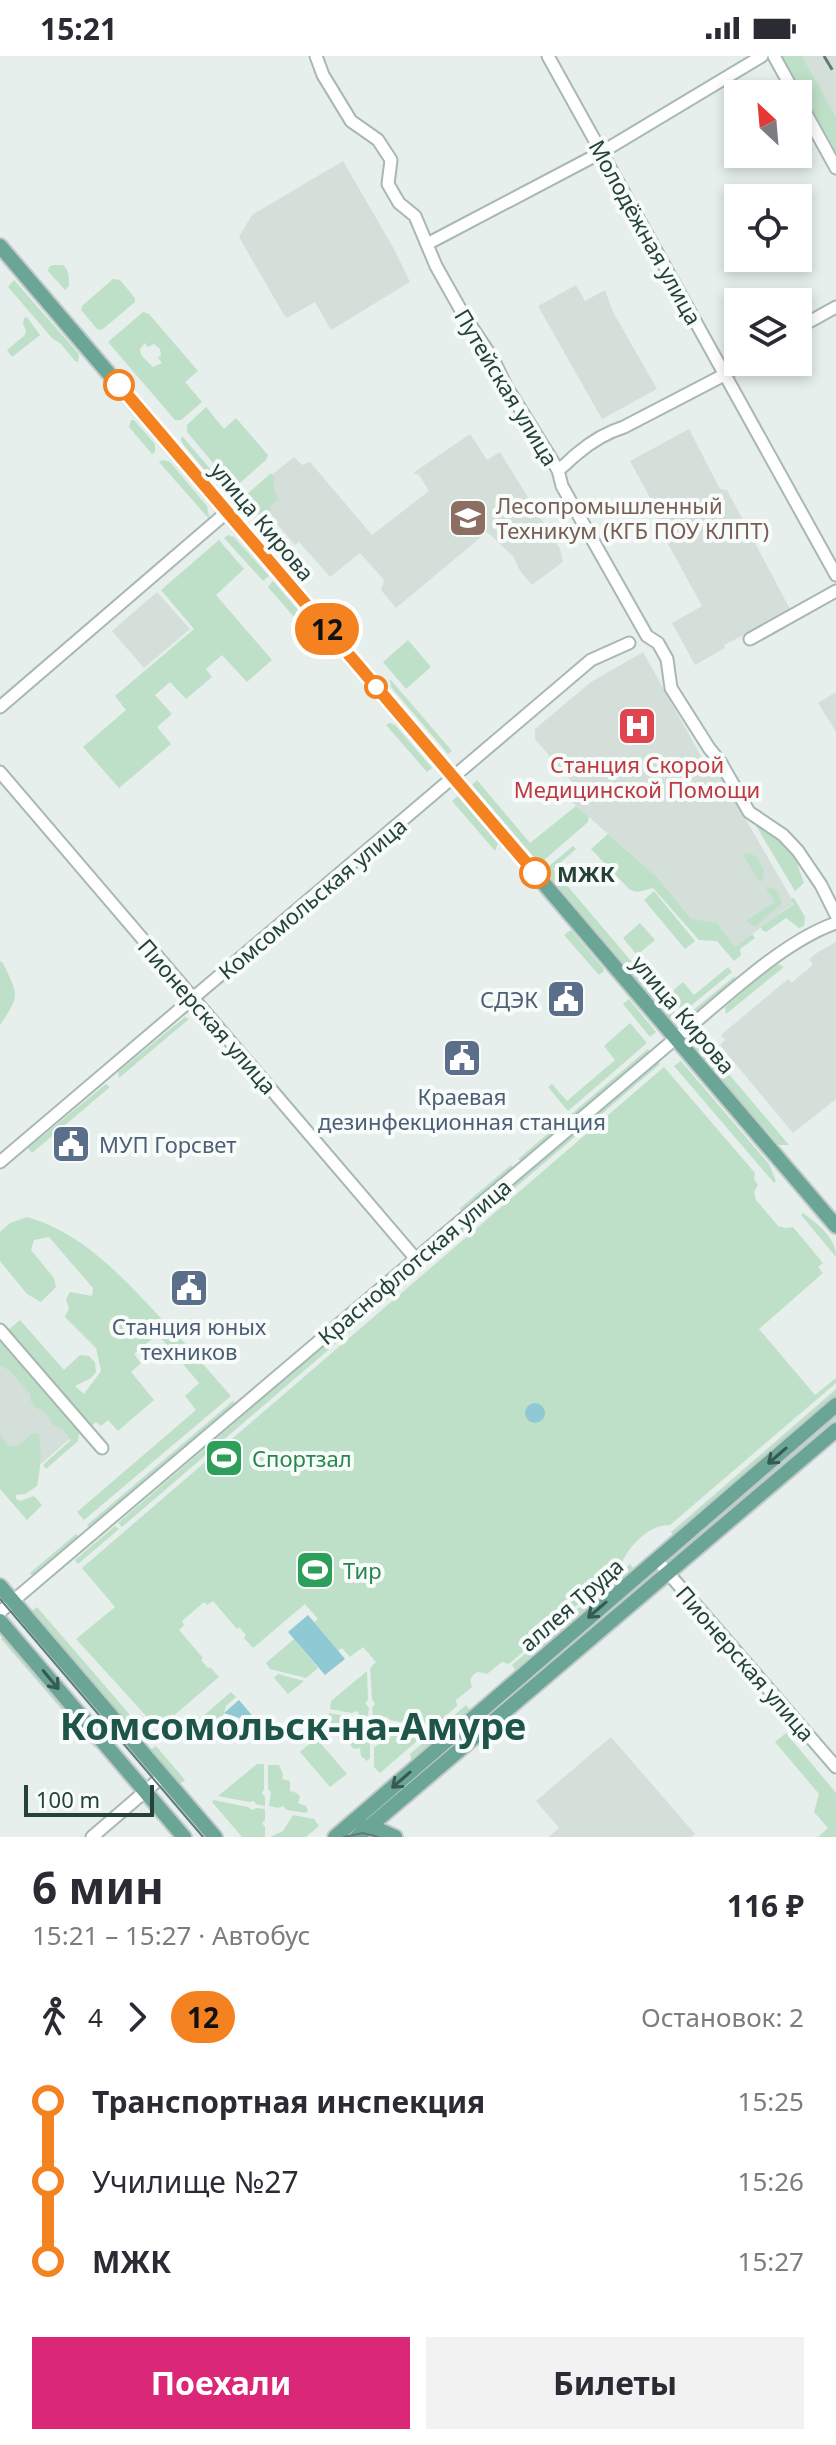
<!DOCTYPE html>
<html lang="ru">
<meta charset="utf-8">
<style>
:root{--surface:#fff;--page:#f2f2f3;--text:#2b2b33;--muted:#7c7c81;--accent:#db2777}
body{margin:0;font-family:"Noto Sans",sans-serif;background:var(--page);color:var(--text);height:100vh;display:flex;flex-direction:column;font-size:30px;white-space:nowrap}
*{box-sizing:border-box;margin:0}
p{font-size:26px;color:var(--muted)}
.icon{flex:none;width:44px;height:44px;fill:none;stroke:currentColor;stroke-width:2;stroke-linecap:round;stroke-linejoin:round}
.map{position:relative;height:1781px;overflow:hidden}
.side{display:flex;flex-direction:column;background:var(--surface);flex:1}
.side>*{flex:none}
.badge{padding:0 16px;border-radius:26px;font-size:28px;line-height:52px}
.needle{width:52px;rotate:334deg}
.fabs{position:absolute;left:724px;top:24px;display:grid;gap:16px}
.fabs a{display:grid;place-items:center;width:88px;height:88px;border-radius:0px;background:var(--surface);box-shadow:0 4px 12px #0003;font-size:40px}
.scale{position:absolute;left:24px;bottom:20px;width:130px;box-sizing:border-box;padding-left:8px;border:4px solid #24423a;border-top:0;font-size:22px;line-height:28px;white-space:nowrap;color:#24423a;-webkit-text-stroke:6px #f7fbf9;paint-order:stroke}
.map>.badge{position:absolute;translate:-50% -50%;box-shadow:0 0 0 4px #fff}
.legs{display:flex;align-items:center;gap:12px;height:88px;padding:0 32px;font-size:26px}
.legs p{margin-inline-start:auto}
.head{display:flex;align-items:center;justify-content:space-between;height:136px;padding:0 32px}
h1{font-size:44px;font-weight:700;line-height:60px}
.action{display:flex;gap:16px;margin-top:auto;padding:16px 32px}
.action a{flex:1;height:92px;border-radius:0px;background:var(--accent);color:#fff;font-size:32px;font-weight:700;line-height:92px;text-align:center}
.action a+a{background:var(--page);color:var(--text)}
ul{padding:0 32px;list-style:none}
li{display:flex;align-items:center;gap:28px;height:80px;font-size:30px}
li i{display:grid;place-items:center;width:12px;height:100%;margin:0 10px;background:currentColor}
li i::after{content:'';width:20px;height:20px;margin:-10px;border:6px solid;border-radius:50%;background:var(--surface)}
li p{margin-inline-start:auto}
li:first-child i{background:linear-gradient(#0000 50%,currentColor 0)}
li:last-child i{background:linear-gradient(currentColor 50%,#0000 0)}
.status{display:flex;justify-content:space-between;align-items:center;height:56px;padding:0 40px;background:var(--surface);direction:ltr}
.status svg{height:22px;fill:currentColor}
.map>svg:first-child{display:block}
.built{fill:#d4dfda}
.green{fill:#bfe0c8;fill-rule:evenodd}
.water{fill:#8ec9d4}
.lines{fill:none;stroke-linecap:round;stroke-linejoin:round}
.minor-casing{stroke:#a8b8b2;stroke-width:15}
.major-casing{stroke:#c2cac8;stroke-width:18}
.minor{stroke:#fff;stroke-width:11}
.major{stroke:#6aa596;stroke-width:14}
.tram{stroke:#5f7d75;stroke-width:2}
.rail{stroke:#5f7d75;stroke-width:3;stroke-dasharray:16 8;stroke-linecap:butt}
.oneway{stroke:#365b51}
.line-1-casing{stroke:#fff;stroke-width:18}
.line-1{stroke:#f58220;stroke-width:12}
.stop-1-dot{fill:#fff;stroke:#f58220;stroke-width:4}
.labels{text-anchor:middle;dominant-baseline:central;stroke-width:8;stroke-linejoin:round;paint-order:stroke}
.street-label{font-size:22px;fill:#24423a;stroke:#f7fbf9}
.education-label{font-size:22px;fill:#785e54;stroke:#f7fbf9;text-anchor:start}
.health-label{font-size:22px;fill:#be3a42;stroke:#f7fbf9}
.stop-label{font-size:22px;font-weight:bold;fill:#24423a;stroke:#f7fbf9;text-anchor:start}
.service-label{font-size:22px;fill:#4e5e75;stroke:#f7fbf9}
.leisure-label{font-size:22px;fill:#27864d;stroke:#f7fbf9;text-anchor:start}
.town-label{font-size:38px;font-weight:bold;fill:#1f5548;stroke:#f7fbf9}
</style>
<div class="status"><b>15:21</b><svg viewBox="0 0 49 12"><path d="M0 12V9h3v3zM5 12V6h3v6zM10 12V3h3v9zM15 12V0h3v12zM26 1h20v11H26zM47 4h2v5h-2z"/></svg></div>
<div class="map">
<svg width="836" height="1781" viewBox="0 0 836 1781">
<rect width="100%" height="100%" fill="#e6efeb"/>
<g class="built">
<path d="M 802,0 L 836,0 L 836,61 L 827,46 Z"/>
<path d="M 343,105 L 394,193 L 410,226 L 331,274 L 315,246 L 287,262 L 284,259 L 239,181 L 252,159 Z"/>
<path d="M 576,229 L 585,245 L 605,234 L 613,256 L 657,333 L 602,363 L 538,250 Z"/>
<path d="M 689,373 L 720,433 L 727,434 L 791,555 L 724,589 L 725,592 L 695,609 L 672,567 L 702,550 L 655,464 L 660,460 L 630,405 Z"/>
<path d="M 470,378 L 487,404 L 500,396 L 560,493 L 563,506 L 532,529 L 520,515 L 513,500 L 487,476 L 396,552 L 381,534 L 384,524 L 360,497 L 330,521 L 299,486 L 295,489 L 250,436 L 294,401 L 302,409 L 310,406 L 372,479 L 429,435 L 419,419 L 413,417 Z"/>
<path d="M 157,536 L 190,573 L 144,612 L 112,575 Z"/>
<path d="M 643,596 L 705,707 L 716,712 L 794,847 L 735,891 L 717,867 L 691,864 L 658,822 L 572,746 L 583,732 L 571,725 L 535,683 L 535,673 L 591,626 Z"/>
<path d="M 836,636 L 836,676 L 818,647 Z"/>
<path d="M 836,886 L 836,1043 L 793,1077 L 720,989 L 725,984 L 721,979 L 788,923 L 792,927 L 797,922 L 813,909 L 809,903 L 818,896 Z"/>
<path d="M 0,1297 L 73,1380 L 19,1427 L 0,1406 Z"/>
<path d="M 611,1681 L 695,1778 L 691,1781 L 549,1781 L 559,1772 L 536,1745 Z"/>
</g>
<g class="green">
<path d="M 782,0 L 802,0 L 836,61 L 836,97 Z"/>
<path d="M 53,209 L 63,209 C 69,214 69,222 69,230 L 65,234 L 48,215 L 49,211 Z"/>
<path d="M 113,223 L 120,224 L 135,242 L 135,246 L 103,273 L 98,274 L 81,254 L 82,250 Z"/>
<path d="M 14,224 L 79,298 L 78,306 L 75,305 L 61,288 L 52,282 L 8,231 Z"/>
<path d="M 143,256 L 149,258 L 198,315 L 185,326 L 202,346 L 181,364 L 175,364 L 108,286 ZM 145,287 L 148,291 L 154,288 L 160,293 L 161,299 L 158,302 L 162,307 L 153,311 L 141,299 L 140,293 Z"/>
<path d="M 27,261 L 40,279 L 12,301 L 7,294 L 25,279 L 26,274 L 23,268 L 24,262 Z"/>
<path d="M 206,351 L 224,373 L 236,362 L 268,399 L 266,404 L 234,432 L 187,376 L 187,369 Z"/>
<path d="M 131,364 L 134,364 L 155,388 L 155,396 L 152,398 L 129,371 Z"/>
<path d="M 182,380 L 229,435 L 221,434 L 183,388 L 181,384 Z"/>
<path d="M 163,404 L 170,406 L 207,450 L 210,464 L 159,406 Z"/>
<path d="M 271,417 L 275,423 L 273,429 L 278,443 L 270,451 L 271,453 L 268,456 L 256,459 L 243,445 L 244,441 Z"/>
<path d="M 228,479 L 234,481 L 269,520 L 263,525 L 224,482 Z"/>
<path d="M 219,484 L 244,513 L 216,539 L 272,604 L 247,626 L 222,599 L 206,613 L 212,621 L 186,643 L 170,626 L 155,639 L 172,658 L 157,671 L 171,688 L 119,732 L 83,691 L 126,654 L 115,640 L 194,573 L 161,534 Z"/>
<path d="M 273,525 L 309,567 L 307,576 L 268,531 Z"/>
<path d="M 408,584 L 431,611 L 406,633 L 383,606 Z"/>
<path d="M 390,623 L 452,695 L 448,698 L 391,631 Z"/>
<path d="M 390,667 L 395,669 L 432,712 L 427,716 L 386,669 Z"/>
<path d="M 477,724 L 530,787 L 576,750 L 589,761 L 588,766 L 543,805 L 538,806 L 472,729 Z"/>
<path d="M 458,740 L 498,787 L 495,795 L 452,745 Z"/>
<path d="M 755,768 L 791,791 L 804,827 L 795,835 Z"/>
<path d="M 608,778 L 658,822 L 691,863 L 717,867 L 735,891 L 752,878 L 755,882 L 740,893 L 741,899 L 734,905 L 717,885 L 699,884 L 653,832 L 638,836 L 630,834 L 591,793 Z"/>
<path d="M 573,790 L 576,793 L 553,813 L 677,959 L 672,964 L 546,816 L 549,810 Z"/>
<path d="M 747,797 L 756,800 L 764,814 L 763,823 L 760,826 L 743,799 Z"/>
<path d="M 769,831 L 777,834 L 782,847 L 755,871 L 746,865 L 775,846 L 766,832 Z"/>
<path d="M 654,835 L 695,885 L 685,893 L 644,844 Z"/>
<path d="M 794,842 L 805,861 L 804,870 L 799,872 L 786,862 L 766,876 L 762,874 L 761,871 L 794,848 L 791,843 Z"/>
<path d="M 640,867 L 655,884 L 637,899 L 623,882 Z"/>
<path d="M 571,874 L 603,912 L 604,915 L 599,919 L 564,879 Z"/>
<path d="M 0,905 L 3,907 C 18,940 21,938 0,969 Z"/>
<path d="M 778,908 L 784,911 L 726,958 L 725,951 L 772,910 Z"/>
<path d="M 728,911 L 732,916 L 683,956 L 668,939 L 683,926 L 694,939 Z"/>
<path d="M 735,920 L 734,927 L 690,964 L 686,960 Z"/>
<path d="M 629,943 L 656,976 L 650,981 L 623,948 Z"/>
<path d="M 185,961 L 189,963 L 119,1022 L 118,1016 Z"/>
<path d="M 630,967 L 647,987 L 568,1055 L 548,1031 L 552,1028 L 567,1045 L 615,1004 L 604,990 Z"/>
<path d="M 702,986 L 789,1089 L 779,1089 L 695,992 Z"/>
<path d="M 648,993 L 652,999 L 523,1106 L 518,1103 Z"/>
<path d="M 656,1003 L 660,1008 L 431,1204 L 428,1201 Z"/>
<path d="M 681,1005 L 769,1108 L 776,1125 L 774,1127 L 674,1010 Z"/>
<path d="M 664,1011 L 755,1117 L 754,1123 L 758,1129 L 754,1136 L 756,1144 L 778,1170 L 785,1172 L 793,1171 L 823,1207 L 818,1211 L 823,1217 L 759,1273 L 815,1339 L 836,1322 L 836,1327 L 670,1469 C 649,1468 626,1492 620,1512 L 509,1608 L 502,1606 L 487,1618 L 478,1616 C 471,1619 469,1624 472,1631 L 456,1644 L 457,1650 L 432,1672 L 390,1664 L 387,1661 L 382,1663 L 373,1661 L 372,1652 L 375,1648 L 372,1643 L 370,1612 L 376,1606 L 363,1591 L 350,1601 L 342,1592 L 338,1595 L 314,1566 L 318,1563 L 305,1548 L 253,1592 L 244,1582 L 246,1579 L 239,1571 L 237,1573 L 213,1545 L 207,1549 L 204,1546 L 182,1565 L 184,1569 L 179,1574 L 203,1602 L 201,1604 L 208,1612 L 210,1611 L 219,1621 L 158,1673 L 76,1583 L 115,1551 L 82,1512 Z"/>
<path d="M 106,1028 L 110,1031 L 32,1097 L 28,1092 Z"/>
<path d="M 511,1109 L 514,1114 L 464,1155 L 459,1153 Z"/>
<path d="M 803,1157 C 818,1168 836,1182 836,1201 L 801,1159 Z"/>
<path d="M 27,1161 C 88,1178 131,1231 174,1276 L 160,1276 L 134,1298 L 141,1307 L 131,1316 L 154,1344 L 118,1375 L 108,1364 L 101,1370 L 96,1366 L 90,1371 L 7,1275 L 20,1264 L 64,1314 L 80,1299 L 89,1300 L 95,1306 L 96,1316 L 91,1322 L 75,1330 L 84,1338 L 101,1315 L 96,1292 L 65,1261 L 69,1252 L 66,1243 L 70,1236 L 92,1240 L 93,1232 L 49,1181 L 34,1184 L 31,1194 L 54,1222 L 56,1231 L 41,1246 L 27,1238 L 0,1205 L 0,1176 L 10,1167 Z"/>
<path d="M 400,1225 L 404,1229 L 122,1471 L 118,1467 Z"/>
<path d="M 163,1281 L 180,1282 L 231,1340 L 84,1464 L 77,1456 L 196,1354 L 185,1340 L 199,1327 L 161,1282 Z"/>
<path d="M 0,1282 L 79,1376 L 78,1385 L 46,1413 L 43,1409 L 71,1384 L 63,1374 L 52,1368 L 49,1361 L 42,1354 L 36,1352 L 31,1346 L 30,1338 L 10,1315 L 0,1309 Z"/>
<path d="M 836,1333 L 836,1340 L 674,1480 L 671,1476 Z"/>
<path d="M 233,1345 L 237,1349 L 91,1474 L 87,1469 Z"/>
<path d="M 836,1357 L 836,1367 L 684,1498 L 680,1497 L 678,1493 Z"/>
<path d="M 33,1377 L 38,1378 C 43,1388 40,1419 37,1430 L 25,1438 L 16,1439 L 16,1443 L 20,1445 L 34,1440 L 42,1449 L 27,1464 L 0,1433 L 0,1379 L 9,1390 L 18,1390 Z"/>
<path d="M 115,1470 L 119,1473 L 78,1508 L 75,1504 Z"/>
<path d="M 76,1478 L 80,1482 L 34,1521 L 30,1517 Z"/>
<path d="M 630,1508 L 633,1512 L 515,1614 L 512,1609 Z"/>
<path d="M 650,1516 L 654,1519 L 533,1626 L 529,1625 L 527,1622 Z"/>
<path d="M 37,1551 L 149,1681 L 144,1686 L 32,1555 Z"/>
<path d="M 7,1578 L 98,1685 L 95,1692 L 1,1583 Z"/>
<path d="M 294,1583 L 318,1612 L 306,1622 L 270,1613 L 266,1607 Z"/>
<path d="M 367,1615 L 368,1644 L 365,1647 L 369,1652 L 368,1660 L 360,1659 L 357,1655 L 352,1657 L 330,1653 L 331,1645 Z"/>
<path d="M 278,1618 L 304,1625 L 288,1638 L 274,1622 Z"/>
<path d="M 231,1636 L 236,1641 L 226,1650 L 218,1678 L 203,1660 Z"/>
<path d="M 466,1649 L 471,1655 L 443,1679 L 440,1671 Z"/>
<path d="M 329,1657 L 351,1661 L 354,1665 L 359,1663 L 369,1665 L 369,1674 L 366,1677 L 370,1682 L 370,1702 L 367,1705 L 361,1700 L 360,1692 L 354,1693 L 351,1690 L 350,1683 L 344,1684 L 340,1680 L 340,1674 L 334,1674 L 327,1668 Z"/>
<path d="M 397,1669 L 425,1674 L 425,1678 L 380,1717 L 374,1711 L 374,1691 L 390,1682 Z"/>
<path d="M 437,1675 L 439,1682 L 413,1704 L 411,1703 L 410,1698 Z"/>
<path d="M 786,1677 L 836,1737 L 836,1781 L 818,1781 L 828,1772 L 814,1756 L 819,1738 L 775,1686 Z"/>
<path d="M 316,1682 L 347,1718 L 330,1731 L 300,1696 Z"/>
<path d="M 156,1690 L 185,1724 L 180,1728 L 150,1694 Z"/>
<path d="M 257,1708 L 264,1708 L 264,1733 L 262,1737 L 265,1741 L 265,1750 L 256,1748 L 254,1745 L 249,1746 L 218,1740 Z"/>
<path d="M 268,1709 L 279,1709 L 283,1718 L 282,1723 L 290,1725 L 290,1735 L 297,1737 L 300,1741 L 298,1747 L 306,1750 L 308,1755 L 305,1757 L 287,1754 L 283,1750 L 278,1752 L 269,1750 L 271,1736 L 268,1733 Z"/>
<path d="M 214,1744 L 248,1751 L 252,1754 L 256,1752 L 265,1753 L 265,1764 L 262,1767 L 265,1771 L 265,1781 L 242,1781 L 212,1746 Z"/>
<path d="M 293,1759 L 314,1763 L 319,1770 L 306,1781 L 270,1781 L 283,1775 Z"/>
</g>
<g class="water">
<circle cx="535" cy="1357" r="10"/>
<path d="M 308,1559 L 345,1603 L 325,1619 L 288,1576 Z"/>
<path d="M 239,1644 L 256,1664 L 249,1671 L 242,1663 L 224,1657 Z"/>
<path d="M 225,1666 L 236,1670 L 240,1674 L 226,1686 L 218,1678 L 221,1670 Z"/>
</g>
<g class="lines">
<defs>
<g id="minor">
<path d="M 316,0 L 323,19 L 351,65 L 378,84 L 391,104 L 388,128 L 399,147 L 415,160 L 436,210 L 463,258 L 493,303 L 506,330 L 558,414 L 562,430 L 647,580 L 658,587 L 667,603 L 671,632 L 709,692 L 721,707 L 749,756 L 783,779 L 798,795 L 821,829 L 836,859"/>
<path d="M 548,0 L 836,519"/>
<path d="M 774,0 L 795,38"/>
<path d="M 798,43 L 836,112"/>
<path d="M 427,188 L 602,96 L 762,0"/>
<path d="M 798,272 L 836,251"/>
<path d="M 558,414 C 566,409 570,403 578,397 C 591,386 608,376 624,371 L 724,319 L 743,306"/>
<path d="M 750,583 L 836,535"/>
<path d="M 0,651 L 227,456"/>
<path d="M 0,716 L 416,1203"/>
<path d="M 0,1106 L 591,604 L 629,587"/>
<path d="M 0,1274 L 102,1392"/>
<path d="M 656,1503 L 836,1711"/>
<path d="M 0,1556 L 676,982 C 722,945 781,886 836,867"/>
<path d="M 92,1781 L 163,1720"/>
</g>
<g id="major">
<path d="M 0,190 L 836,1170"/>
<path d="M 0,1530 L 215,1781"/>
<path d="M 0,1565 L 184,1781"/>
<path d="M 362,1770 L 377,1773 L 395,1781"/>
<path d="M 335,1781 L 836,1349"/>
<path d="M 357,1781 L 836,1374"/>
</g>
</defs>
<use href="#minor" class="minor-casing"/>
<use href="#major" class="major-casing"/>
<use href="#minor" class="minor"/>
<use href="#major" class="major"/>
<g class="tram">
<path d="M 0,1543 L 203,1781"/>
<path d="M 344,1781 L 363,1777 L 378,1781"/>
</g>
<path class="rail" d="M 824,0 L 836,20"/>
</g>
<defs><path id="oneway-shaft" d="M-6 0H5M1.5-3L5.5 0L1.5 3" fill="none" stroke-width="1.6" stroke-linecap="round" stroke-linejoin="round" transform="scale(2)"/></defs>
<g class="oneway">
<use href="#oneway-shaft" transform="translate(777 1400) rotate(139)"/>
<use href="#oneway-shaft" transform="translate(597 1554) rotate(139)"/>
<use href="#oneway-shaft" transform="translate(51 1624) rotate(50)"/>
<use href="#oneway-shaft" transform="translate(401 1724) rotate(139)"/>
</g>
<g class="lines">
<defs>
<path id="line-1" d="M 119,329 L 535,817"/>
</defs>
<use href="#line-1" class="line-1-casing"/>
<use href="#line-1" class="line-1"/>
</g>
<defs>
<symbol id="university-square" viewBox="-11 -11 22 22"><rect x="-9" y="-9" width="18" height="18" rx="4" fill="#8d6e63" stroke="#f7fbf9"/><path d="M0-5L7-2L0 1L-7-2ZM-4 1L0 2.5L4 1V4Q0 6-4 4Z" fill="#fff"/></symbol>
<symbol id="hospital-square" viewBox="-11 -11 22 22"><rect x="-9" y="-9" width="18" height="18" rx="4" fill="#e0444e" stroke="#f7fbf9"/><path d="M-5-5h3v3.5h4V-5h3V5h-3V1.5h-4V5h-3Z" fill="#fff"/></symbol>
<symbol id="civic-square" viewBox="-11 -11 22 22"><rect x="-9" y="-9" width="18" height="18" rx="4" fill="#5c6f8a" stroke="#f7fbf9"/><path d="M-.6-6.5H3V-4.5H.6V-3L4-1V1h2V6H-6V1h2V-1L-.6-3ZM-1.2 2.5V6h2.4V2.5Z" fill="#fff"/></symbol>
<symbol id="stadium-square" viewBox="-11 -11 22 22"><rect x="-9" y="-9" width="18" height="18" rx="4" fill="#2e9e5b" stroke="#f7fbf9"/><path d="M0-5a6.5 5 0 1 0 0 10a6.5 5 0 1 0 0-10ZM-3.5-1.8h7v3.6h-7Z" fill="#fff"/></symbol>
</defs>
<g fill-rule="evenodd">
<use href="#university-square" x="446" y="440" width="44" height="44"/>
<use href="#hospital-square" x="615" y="648" width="44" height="44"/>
<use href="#civic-square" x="544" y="921" width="44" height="44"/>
<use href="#civic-square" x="440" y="980" width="44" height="44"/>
<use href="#civic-square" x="49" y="1066" width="44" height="44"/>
<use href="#civic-square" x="167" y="1210" width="44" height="44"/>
<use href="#stadium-square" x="202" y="1380" width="44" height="44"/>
<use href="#stadium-square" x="293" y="1492" width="44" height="44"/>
</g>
<g class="stop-1-dot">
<circle cx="119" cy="329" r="14"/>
<circle cx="376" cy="631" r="10"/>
<circle cx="535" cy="817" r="14"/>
</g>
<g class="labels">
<g class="street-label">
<text transform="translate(646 176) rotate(61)">Молодёжная улица</text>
<text transform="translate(507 331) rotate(59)">Путейская улица</text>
<text transform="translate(263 465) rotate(50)">улица Кирова</text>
<text transform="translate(312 842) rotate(-40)">Комсомольская улица</text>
<text transform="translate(684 958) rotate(50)">улица Кирова</text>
<text transform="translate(208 960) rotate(49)">Пионерская улица</text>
<text transform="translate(414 1205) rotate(-40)">Краснофлотская улица</text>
<text transform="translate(571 1548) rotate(-41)">аллея Труда</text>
<text transform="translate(746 1607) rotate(49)">Пионерская улица</text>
</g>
<g class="education-label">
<text x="496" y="449">Лесопромышленный<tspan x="496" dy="25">Техникум (КГБ ПОУ КЛПТ)</tspan></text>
</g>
<g class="health-label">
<text x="637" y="708">Станция Скорой<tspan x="637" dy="25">Медицинской Помощи</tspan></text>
</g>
<g class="stop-label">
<text x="557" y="817">МЖК</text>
</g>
<g class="service-label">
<text x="538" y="943" text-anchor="end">СДЭК</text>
<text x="462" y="1040">Краевая<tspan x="462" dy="25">дезинфекционная станция</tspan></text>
<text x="99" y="1088" text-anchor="start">МУП Горсвет</text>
<text x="189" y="1270">Станция юных<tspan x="189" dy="25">техников</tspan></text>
</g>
<g class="leisure-label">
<text x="252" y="1402">Спортзал</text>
<text x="343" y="1514">Тир</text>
</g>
<g class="town-label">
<text x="293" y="1669">Комсомольск-на-Амуре</text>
</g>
</g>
</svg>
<div class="fabs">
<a><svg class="needle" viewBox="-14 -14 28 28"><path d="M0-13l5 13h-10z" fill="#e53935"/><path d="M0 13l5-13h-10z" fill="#7c7c81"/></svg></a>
<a><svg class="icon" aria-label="locate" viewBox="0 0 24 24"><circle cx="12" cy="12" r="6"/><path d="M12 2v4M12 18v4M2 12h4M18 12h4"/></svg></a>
<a><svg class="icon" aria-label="layers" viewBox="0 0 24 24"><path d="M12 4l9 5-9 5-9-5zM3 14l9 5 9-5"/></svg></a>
</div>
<div class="scale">100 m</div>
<b class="badge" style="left:327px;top:573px;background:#f58220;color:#111">12</b>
</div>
<section class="side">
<div class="head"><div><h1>6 мин</h1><p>15:21 – 15:27 · Автобус</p></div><b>116 ₽</b></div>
<div class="legs"><svg class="icon" aria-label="walk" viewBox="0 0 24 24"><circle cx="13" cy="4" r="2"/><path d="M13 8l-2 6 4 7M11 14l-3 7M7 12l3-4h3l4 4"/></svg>4<svg class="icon" aria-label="forward" viewBox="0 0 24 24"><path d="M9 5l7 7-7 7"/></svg><b class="badge" style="background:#f58220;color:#111">12</b><p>Остановок: 2</p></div>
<ul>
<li><i style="color:#f58220"></i><b>Транспортная инспекция</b><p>15:25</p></li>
<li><i style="color:#f58220"></i><span>Училище №27</span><p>15:26</p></li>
<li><i style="color:#f58220"></i><b>МЖК</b><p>15:27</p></li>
</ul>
<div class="action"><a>Поехали</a><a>Билеты</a></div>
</section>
